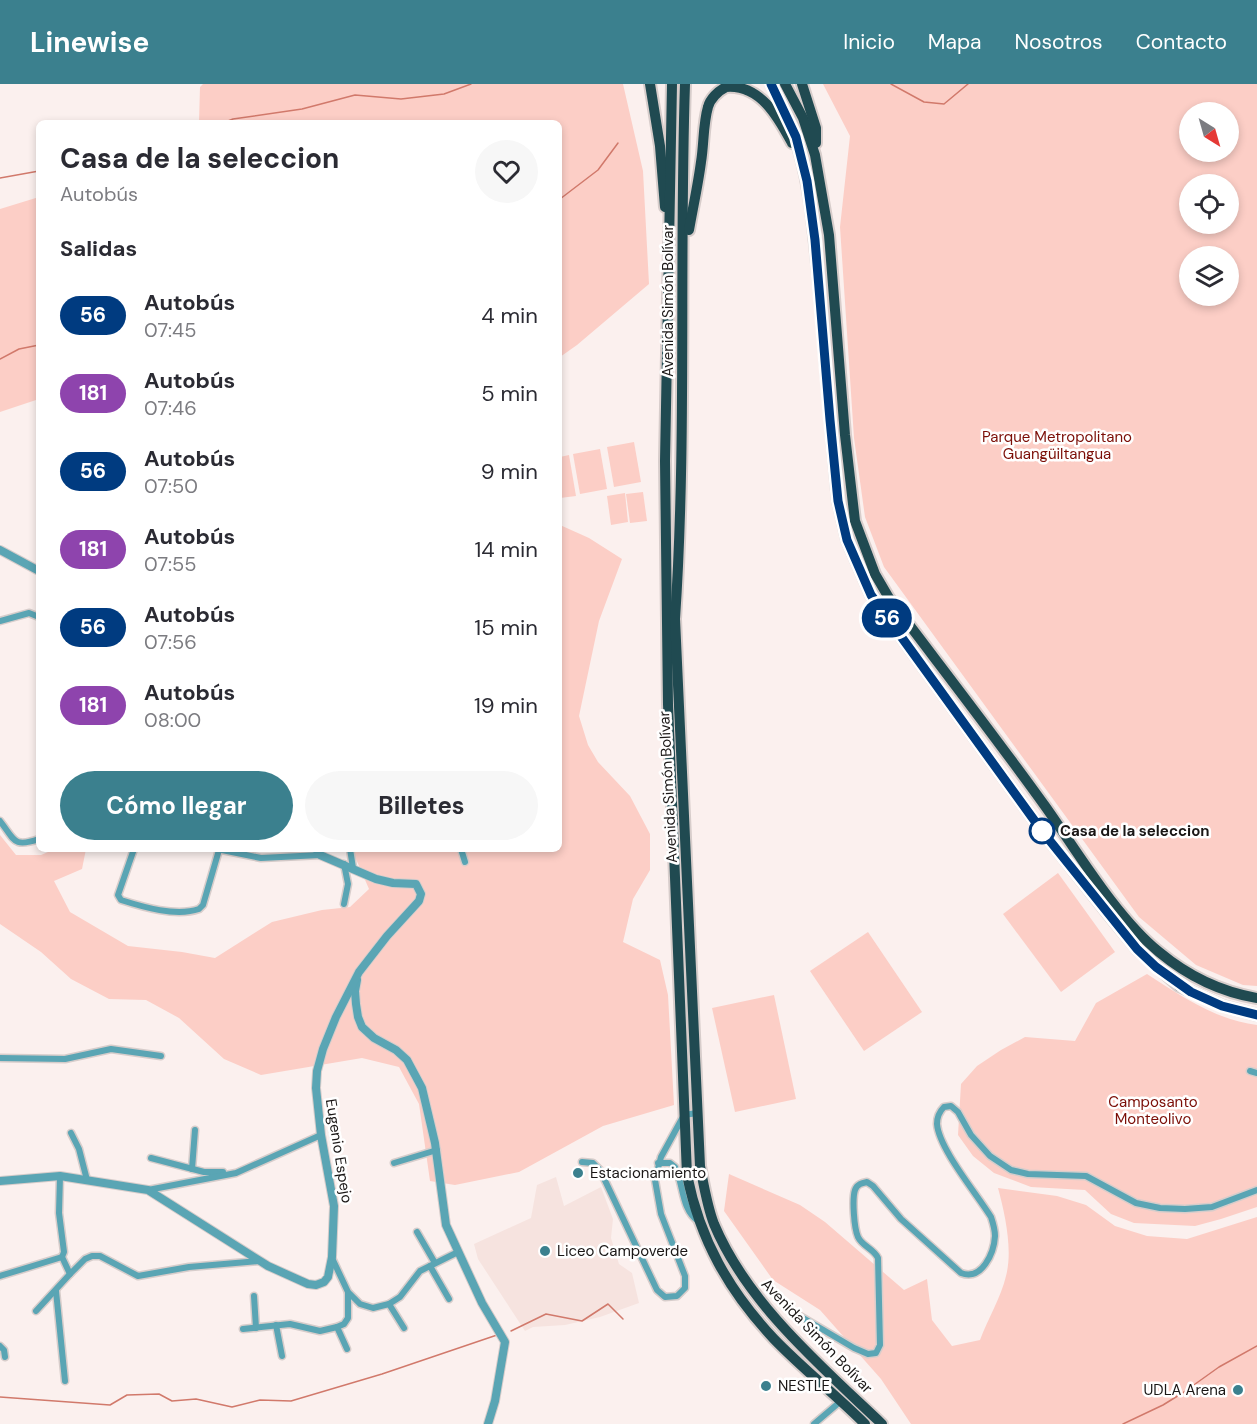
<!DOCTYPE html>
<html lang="es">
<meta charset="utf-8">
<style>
:root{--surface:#fff;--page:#f7f7f7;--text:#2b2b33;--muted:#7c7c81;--accent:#3b808e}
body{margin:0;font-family:"DM Sans",sans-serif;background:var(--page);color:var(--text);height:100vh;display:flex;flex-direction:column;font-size:22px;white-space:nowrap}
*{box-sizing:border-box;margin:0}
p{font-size:20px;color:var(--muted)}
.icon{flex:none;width:33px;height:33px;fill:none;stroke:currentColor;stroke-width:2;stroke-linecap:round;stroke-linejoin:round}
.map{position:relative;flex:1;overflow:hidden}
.drawer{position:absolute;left:36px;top:36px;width:526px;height:732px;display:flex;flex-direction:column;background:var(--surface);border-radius:9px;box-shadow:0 3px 9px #0003}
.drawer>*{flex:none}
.badge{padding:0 12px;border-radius:20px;font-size:21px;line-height:39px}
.needle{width:39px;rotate:143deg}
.tools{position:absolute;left:1179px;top:18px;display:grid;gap:12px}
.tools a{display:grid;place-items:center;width:60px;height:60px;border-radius:50%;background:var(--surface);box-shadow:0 3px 9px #0003;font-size:30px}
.map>.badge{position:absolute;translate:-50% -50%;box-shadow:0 0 0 3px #fff}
h2{padding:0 24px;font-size:22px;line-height:54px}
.round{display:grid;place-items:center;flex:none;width:63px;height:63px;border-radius:32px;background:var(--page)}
.headline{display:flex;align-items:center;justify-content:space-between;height:102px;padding:0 24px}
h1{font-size:28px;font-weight:700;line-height:45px}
.button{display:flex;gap:12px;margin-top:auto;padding:12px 24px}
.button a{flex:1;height:69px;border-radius:36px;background:var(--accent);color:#fff;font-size:24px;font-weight:700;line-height:69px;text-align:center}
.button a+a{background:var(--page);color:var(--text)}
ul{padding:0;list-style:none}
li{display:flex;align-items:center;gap:18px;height:78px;padding:0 24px}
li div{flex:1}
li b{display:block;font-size:22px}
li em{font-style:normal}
li .badge{min-width:66px;font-weight:700;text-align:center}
header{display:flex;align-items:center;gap:36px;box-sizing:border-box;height:84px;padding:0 30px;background:var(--accent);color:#fff}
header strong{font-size:28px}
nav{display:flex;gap:33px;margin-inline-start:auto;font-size:21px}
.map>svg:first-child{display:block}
.built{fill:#f6e3df}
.green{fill:#fccec6;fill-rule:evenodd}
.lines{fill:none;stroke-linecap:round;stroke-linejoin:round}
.stream{stroke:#d1796b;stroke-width:1.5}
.minor-casing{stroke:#d7cdcb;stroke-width:9}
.tertiary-casing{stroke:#d7cdcb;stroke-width:10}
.trunk-casing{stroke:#d7cdcb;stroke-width:14}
.minor{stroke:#5aa5b4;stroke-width:6}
.tertiary{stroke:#5aa5b4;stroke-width:8}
.trunk{stroke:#204a51;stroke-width:10}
.line-casing{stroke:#fff;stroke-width:14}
.line{stroke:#003b80;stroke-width:9}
.stop-dot{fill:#fff;stroke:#003b80;stroke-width:3}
.poi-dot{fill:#3b808e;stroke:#fff;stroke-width:2}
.labels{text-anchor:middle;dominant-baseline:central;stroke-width:5;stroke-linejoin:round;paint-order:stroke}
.street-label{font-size:15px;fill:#1a1716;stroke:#fff}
.park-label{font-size:15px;fill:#7b0e07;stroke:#fff}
.stop-label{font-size:15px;font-weight:bold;fill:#1a1716;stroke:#fff;text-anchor:start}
.poi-label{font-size:15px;fill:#1a1716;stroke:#fff;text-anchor:start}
</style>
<header>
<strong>Linewise</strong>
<nav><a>Inicio</a><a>Mapa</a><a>Nosotros</a><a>Contacto</a></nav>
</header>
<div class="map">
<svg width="1257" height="1340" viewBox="0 0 1257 1340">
<rect width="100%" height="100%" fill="#fbf0ee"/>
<path class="built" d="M 556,1093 L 564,1122 L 601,1103 L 613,1135 L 611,1154 L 619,1180 L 632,1189 L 639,1219 L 600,1233 L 565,1241 L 533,1243 L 525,1247 L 478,1175 L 474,1160 L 531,1134 L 537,1101 Z"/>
<g class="green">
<path d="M 203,0 L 623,0 L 643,87 L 649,200 L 577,261 L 560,273 L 560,39 L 199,39 L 200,3 Z"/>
<path d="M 823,0 L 1257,0 L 1257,902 L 1243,901 L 1196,881 L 1139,833 L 884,483 L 865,433 L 854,354 L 840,143 L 850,52 ZM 1190,28 L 1228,28 L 1228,68 L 1190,68 ZM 1190,100 L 1228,100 L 1228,140 L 1190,140 ZM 1190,172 L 1228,172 L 1228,212 L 1190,212 Z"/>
<path d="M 39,113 L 39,315 L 0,328 L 0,125 Z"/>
<path d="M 634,358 L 641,398 L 614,403 L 607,363 Z"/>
<path d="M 600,365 L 607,405 L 580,410 L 573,370 Z"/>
<path d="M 569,371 L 576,412 L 560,414 L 560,373 Z"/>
<path d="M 643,408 L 647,437 L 630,439 L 626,410 Z"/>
<path d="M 625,409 L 628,438 L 611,441 L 607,412 Z"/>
<path d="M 560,441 L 589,454 L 622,475 L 599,537 L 579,632 L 588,661 L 598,678 L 630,712 L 650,750 L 650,786 L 633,815 L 623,858 L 660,876 L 668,911 L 674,1021 L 603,1042 L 519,1088 L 455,1101 L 430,1097 L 419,1020 L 399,983 L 362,974 L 261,991 L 224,975 L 179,934 L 146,916 L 109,915 L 71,895 L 41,868 L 0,840 L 0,751 L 16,771 L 41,771 L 55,765 L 86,765 L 82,785 L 54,797 L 70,828 L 128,862 L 182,868 L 215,874 L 272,838 L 322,826 L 350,823 L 369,805 L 352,766 L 560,765 Z"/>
<path d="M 1058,789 L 1115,868 L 1061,908 L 1003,830 Z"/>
<path d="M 868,848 L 922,928 L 864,967 L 810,887 Z"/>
<path d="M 1147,890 C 1181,912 1216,936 1257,941 L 1257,1123 L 1221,1135 L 1195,1142 L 1134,1139 L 1111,1130 L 1085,1106 L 1031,1103 L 994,1089 L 973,1072 L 958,1051 L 961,1000 L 977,982 L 1001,966 L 1025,953 L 1075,957 L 1096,919 Z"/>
<path d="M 774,911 L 796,1015 L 735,1028 L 712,924 Z"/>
<path d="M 729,1090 L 800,1121 L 825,1138 L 904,1206 L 927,1195 L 932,1236 L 952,1262 L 980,1256 C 988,1235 1001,1213 1006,1192 C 1013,1166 1005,1130 998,1104 L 1057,1112 L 1086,1121 L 1115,1142 L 1147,1152 L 1187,1155 L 1257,1133 L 1257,1340 L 911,1340 L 881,1295 L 820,1226 L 773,1196 L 724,1127 Z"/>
</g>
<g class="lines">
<g class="stream">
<path d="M 891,0 L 924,18 L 944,20 L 968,0"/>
<path d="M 223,39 L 233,35 L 302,25 L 355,11 L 401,15 L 444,10 L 471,0"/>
<path d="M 0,94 L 39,87"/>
<path d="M 560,115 L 598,86 L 618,59"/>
<path d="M 0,275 L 19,265 L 39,261"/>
<path d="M 511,1247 L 546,1230 L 582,1237 L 608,1220 L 623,1235"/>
<path d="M 0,1313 L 110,1321 L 127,1311 L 159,1310 L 172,1317 L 196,1315 L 232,1323 L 260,1316 L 291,1317 L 382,1290 L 497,1251"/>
<path d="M 1123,1340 L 1163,1321 L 1184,1308 L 1219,1283 L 1257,1262"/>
</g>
<defs>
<g id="minor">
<path d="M 0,537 L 29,529 L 39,533"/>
<path d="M 0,737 C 15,756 13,764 39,755"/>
<path d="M 134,765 L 118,811 L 121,816 C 143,823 176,833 199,825 L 203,821 L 219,766"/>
<path d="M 217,765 L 261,774 L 320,771"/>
<path d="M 350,765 L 353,784"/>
<path d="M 461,765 L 465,778"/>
<path d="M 344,780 L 348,800 L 344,820"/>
<path d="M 0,974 L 65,975 L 111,965 L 161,972"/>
<path d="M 1250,987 L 1257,989"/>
<path d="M 71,1049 L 79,1065 L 87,1096"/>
<path d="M 151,1074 L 204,1088 L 223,1088"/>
<path d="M 582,1078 L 593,1079 L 600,1086 L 657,1206 L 665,1213 L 677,1212 L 685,1204 L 685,1192 L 661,1130 L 655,1096 L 661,1073 L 684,1031 L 697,1029"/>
<path d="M 394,1079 L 437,1066"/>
<path d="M 658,1079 L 670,1079 L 675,1083 C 684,1101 681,1125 698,1137"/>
<path d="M 192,1085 L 195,1046"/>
<path d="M 60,1092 L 59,1129 L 64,1168 L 62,1173"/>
<path d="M 148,1106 L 236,1089 L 321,1051"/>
<path d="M 417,1148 L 435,1179"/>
<path d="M 62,1173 L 70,1190"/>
<path d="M 332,1174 L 348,1208 L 360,1220 L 373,1224 L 389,1220 L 400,1213 L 420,1187 L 458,1168"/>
<path d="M 430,1182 L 449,1215"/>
<path d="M 0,1192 L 62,1173"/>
<path d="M 56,1207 L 65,1297"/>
<path d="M 254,1212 L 256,1244"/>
<path d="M 389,1220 L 404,1244"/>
<path d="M 36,1227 L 70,1190 L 85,1175 L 92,1172 L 100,1172 L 138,1192 L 189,1183 L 259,1177"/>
<path d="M 798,1231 L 854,1264 L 868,1270 L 876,1269 L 880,1261 L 878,1174 C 874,1165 862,1162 858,1153 C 854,1144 852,1115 855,1106 C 857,1100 862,1099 867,1098 L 873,1102 L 901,1135 L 961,1189 C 982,1197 994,1169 995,1152 C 995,1146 993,1139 991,1133 C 977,1110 939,1065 937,1040 C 937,1033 939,1028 944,1023 L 951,1022 L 958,1028 L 971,1051 L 990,1072 L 1011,1086 L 1028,1090 L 1086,1092 L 1136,1119 L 1160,1124 L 1185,1125 L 1212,1123 L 1257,1106"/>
<path d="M 276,1241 L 282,1272"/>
<path d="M 337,1243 L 347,1265"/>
<path d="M 243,1245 L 290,1240 L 320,1247 L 337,1243 L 344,1240 L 348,1234 L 348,1209"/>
<path d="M 0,1262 L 4,1266 L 5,1273"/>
<path d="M 814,1340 L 841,1317"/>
</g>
<g id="tertiary">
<path d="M 0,466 L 39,487"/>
<path d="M 357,896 L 355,907 L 356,920 L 358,933 L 362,943 L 374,954 L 396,966 L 407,976 L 422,1004 L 435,1059 L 446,1141 L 482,1219 L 505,1258 L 495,1317 L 488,1340"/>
<path d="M 0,1097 L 60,1092 L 148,1106 L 268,1182 L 308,1200 L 316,1201 L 324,1198 L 328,1193 L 332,1173 L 334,1122 L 321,1051 L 316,1004 L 317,987 L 323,965 L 336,933 L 359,888 L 387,852 L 419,817 L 421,810 L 416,800 L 393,799 L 376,795 L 320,771 L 316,765"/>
</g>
<g id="trunk">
<path d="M 650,0 L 660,62 L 665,123"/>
<path d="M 672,0 L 665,377 L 668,620 L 687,1091 C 700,1156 729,1207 774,1255 C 803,1285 836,1311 865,1340"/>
<path d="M 685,0 C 679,178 687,357 675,535 L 700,1082 C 704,1102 707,1122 714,1140 C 747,1219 821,1282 882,1340"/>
<path d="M 771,0 C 810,64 813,140 820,212 C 826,280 831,349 838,417 L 847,456 L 871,511 L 1042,747 L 1109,831 L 1137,865 L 1179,902 L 1223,922 L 1257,931"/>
<path d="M 785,0 L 803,34 L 815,71 L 829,151 L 845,351 L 855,437 L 875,490 L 889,514 C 941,583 994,651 1045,722 C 1077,767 1116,833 1159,868 C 1188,892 1221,908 1257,914"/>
<path d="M 802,0 L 816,44 L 816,59"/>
<path d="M 689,146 C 693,123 698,101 701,78 C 704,60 703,40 708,23 C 710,15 718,7 726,3 C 761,0 779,35 792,59"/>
</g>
</defs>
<use href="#minor" class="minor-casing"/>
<use href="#tertiary" class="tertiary-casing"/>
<use href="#trunk" class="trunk-casing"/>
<use href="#minor" class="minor"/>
<use href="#tertiary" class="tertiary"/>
<use href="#trunk" class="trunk"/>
</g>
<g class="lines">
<defs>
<path id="line" d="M 771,0 L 796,53 L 807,97 L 815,156 L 830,336 L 838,417 L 847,456 L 871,511 L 1042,747 L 1137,865 L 1156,883 L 1191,908 L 1222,922 L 1257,931"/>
</defs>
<use href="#line" class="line-casing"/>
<use href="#line" class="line"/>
</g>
<circle class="stop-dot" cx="1042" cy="747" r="12"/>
<g class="poi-dot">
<circle cx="578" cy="1089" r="6"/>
<circle cx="545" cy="1167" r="6"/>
<circle cx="766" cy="1302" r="6"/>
<circle cx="1238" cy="1306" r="6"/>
</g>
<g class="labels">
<g class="street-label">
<text transform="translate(668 217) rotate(-90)">Avenida Simón Bolívar</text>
<text transform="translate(668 703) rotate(-93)">Avenida Simón Bolívar</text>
<text transform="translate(339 1067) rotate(81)">Eugenio Espejo</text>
<text transform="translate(817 1252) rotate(46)">Avenida Simón Bolívar</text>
</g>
<g class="park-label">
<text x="1057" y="353">Parque Metropolitano<tspan x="1057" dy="17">Guangüiltangua</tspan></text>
<text x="1153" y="1018">Camposanto<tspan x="1153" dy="17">Monteolivo</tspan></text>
</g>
<g class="stop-label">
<text x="1060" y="747">Casa de la seleccion</text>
</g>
<g class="poi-label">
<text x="590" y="1089">Estacionamiento</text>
<text x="557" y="1167">Liceo Campoverde</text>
<text x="778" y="1302">NESTLE</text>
<text x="1226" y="1306" text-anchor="end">UDLA Arena</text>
</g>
</g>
</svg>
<div class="tools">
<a><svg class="needle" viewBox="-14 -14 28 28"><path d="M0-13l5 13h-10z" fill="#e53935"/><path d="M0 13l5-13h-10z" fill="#7c7c81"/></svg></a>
<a><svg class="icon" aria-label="locate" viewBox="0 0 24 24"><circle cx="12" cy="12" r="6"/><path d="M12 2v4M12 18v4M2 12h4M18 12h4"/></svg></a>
<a><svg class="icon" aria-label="layers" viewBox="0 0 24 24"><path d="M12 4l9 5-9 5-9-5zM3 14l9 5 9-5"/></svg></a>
</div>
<b class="badge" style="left:887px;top:534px;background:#003b80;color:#fff">56</b>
<section class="drawer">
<div class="headline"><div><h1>Casa de la seleccion</h1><p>Autobús</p></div><a class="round"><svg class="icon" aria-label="heart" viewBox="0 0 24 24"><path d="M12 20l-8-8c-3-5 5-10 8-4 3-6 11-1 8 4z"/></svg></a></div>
<h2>Salidas</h2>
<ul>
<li><span class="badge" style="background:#003b80;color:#fff">56</span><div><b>Autobús</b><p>07:45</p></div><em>4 min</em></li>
<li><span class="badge" style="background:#8e44ad;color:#fff">181</span><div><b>Autobús</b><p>07:46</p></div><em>5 min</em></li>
<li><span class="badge" style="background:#003b80;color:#fff">56</span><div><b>Autobús</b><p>07:50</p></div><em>9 min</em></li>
<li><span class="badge" style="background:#8e44ad;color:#fff">181</span><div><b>Autobús</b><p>07:55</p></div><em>14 min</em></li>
<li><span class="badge" style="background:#003b80;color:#fff">56</span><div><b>Autobús</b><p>07:56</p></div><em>15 min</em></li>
<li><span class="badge" style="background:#8e44ad;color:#fff">181</span><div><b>Autobús</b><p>08:00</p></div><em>19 min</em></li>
</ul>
<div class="button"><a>Cómo llegar</a><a>Billetes</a></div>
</section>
</div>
